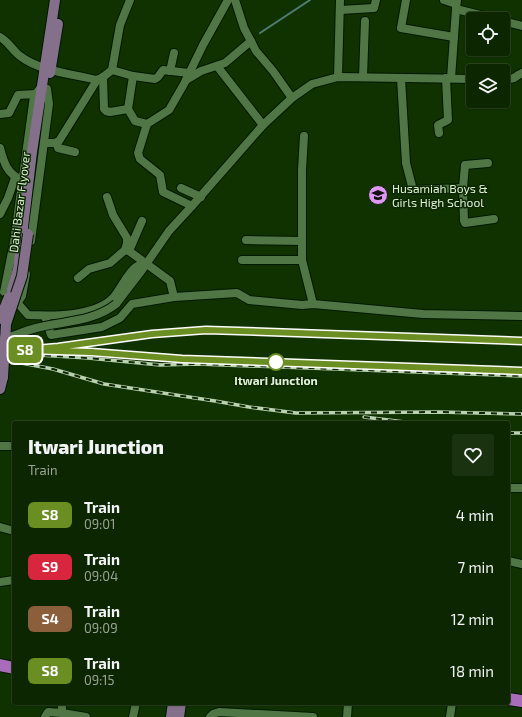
<!DOCTYPE html>
<style>
:root{--surface:#0c2601;--page:#1a3210;--text:#f1f3f6;--muted:#9aa599;--line:#2c4323}
body{margin:0;font-family:"Exo 2",sans-serif;background:var(--page);color:var(--text);height:100vh;display:flex;flex-direction:column;font-size:15px;white-space:nowrap}
*{box-sizing:border-box;margin:0}
p{font-size:13px;color:var(--muted)}
.icon{flex:none;width:22px;height:22px;fill:none;stroke:currentColor;stroke-width:2;stroke-linecap:round;stroke-linejoin:round}
.map{position:relative;flex:1;overflow:hidden}
.sheet{position:absolute;left:12px;top:421px;width:498px;height:284px;display:flex;flex-direction:column;background:var(--surface);border-radius:4px;box-shadow:0 1px 3px #0004,0 0 0 1px var(--line)}
.sheet>*{flex:none}
.badge{padding:0 8px;border-radius:6px;font-size:14px;line-height:26px}
.tools{position:absolute;left:466px;top:12px;display:grid;gap:8px}
.tools a{display:grid;place-items:center;width:44px;height:44px;border-radius:4px;background:var(--surface);box-shadow:0 1px 3px #0004,0 0 0 1px var(--line);font-size:20px}
.map>.badge{position:absolute;translate:-50% -50%;box-shadow:0 0 0 2px #fff}
.round{display:grid;place-items:center;flex:none;width:42px;height:42px;border-radius:4px;background:var(--page)}
.overview{display:flex;align-items:center;justify-content:space-between;height:68px;padding:0 16px}
h1{font-size:19px;font-weight:800;line-height:30px}
ul{padding:0;list-style:none}
li{display:flex;align-items:center;gap:12px;height:52px;padding:0 16px}
li div{flex:1}
li b{display:block;font-size:15px}
li em{font-style:normal}
li .badge{min-width:44px;font-weight:700;text-align:center}
.map>svg:first-child{display:block}
.lines{fill:none;stroke-linecap:round;stroke-linejoin:round}
.stream{stroke:#4f7c75;stroke-width:2}
.minor-casing{stroke:#011800;stroke-width:10}
.major-casing{stroke:#011800;stroke-width:12}
.highway-casing{stroke:#011800;stroke-width:14}
.minor{stroke:#517645;stroke-width:8}
.major{stroke:#85708c;stroke-width:10}
.highway{stroke:#a86cbb;stroke-width:12}
.rail-casing{stroke:#bad1b2;stroke-width:3.5}
.rail{stroke:#0d2703;stroke-width:2;stroke-dasharray:6;stroke-linecap:butt}
.minor-bridge-casing{stroke:#011800;stroke-width:10;stroke-linecap:butt}
.major-bridge-casing{stroke:#011800;stroke-width:12;stroke-linecap:butt}
.minor-bridge{stroke:#517645;stroke-width:8}
.major-bridge{stroke:#85708c;stroke-width:10}
.line-casing{stroke:#fff;stroke-width:9}
.line{stroke:#6b8e23;stroke-width:6}
.stop-dot{fill:#fff;stroke:#6b8e23;stroke-width:2}
.labels{text-anchor:middle;dominant-baseline:central;stroke-width:3;stroke-linejoin:round;paint-order:stroke}
.poi-label{font-size:12px;fill:#def2d7;stroke:#0d2703;text-anchor:start}
.street-label{font-size:12px;fill:#def2d7;stroke:#0d2703}
.stop-label{font-size:12px;font-weight:bold;fill:#def2d7;stroke:#0d2703}
</style>
<div class="map">
<svg width="522" height="717" viewBox="0 0 522 717">
<rect width="100%" height="100%" fill="#103201"/>
<g class="lines">
<path class="stream" d="M 260,33 L 310,0"/>
<defs>
<g id="minor">
<path d="M 235,0 L 244,28 L 256,51 L 273,71 L 292,98"/>
<path d="M 406,0 L 401,28 L 454,37"/>
<path d="M 444,0 L 456,4"/>
<path d="M 457,0 L 456,9 L 496,19"/>
<path d="M 340,10 L 374,8 L 376,0"/>
<path d="M 503,21 L 522,26"/>
<path d="M 0,37 C 9,42 12,50 20,56 C 39,71 73,74 97,80 L 103,77 L 112,70 L 120,25 L 130,0"/>
<path d="M 217,66 L 263,125"/>
<path d="M 112,70 L 133,76 L 155,79 L 158,77 L 163,70 L 189,73"/>
<path d="M 170,71 L 174,53"/>
<path d="M 133,76 L 128,109 L 135,121 L 147,124 L 169,110 L 184,84 L 203,45 L 228,0"/>
<path d="M 103,77 L 104,109 L 106,111 L 110,112 L 128,109"/>
<path d="M 338,77 L 340,0"/>
<path d="M 363,77 L 365,21"/>
<path d="M 401,78 L 406,163 L 413,190 L 463,188"/>
<path d="M 451,78 L 456,9"/>
<path d="M 503,79 C 517,79 512,78 522,73"/>
<path d="M 186,80 L 201,71 L 225,63 L 251,41"/>
<path d="M 0,114 L 9,113 L 18,95 L 36,94"/>
<path d="M 147,124 L 138,153 L 140,159 L 160,175 L 163,192 L 165,193 L 192,206"/>
<path d="M 439,133 L 438,125 L 448,120 L 446,78"/>
<path d="M 304,136 L 302,170 L 302,260 L 313,304"/>
<path d="M 57,142 L 58,148 L 75,152"/>
<path d="M 44,143 L 56,143 L 59,141 L 97,80"/>
<path d="M 0,148 C 4,163 7,174 22,180"/>
<path d="M 488,163 L 465,165 L 463,188 L 464,221 L 465,223 L 494,219"/>
<path d="M 181,188 L 201,197"/>
<path d="M 107,197 L 113,215 L 127,238 L 127,243 L 125,250"/>
<path d="M 0,214 L 8,198 L 15,178"/>
<path d="M 246,240 L 302,241"/>
<path d="M 31,241 L 49,104 L 47,89"/>
<path d="M 129,251 L 142,221"/>
<path d="M 242,260 L 302,260"/>
<path d="M 78,278 L 89,269 L 110,263 L 125,250 L 129,251 L 170,281 L 174,297"/>
<path d="M 4,292 L 14,242 L 34,96 L 42,86"/>
<path d="M 15,300 L 28,315 C 52,316 93,317 112,299 C 119,292 128,272 136,267 C 138,265 144,264 147,263"/>
<path d="M 18,302 L 22,296 L 26,274"/>
<path d="M 116,304 L 142,270 L 169,231 L 192,206 L 263,125 L 292,98 L 312,84 L 338,77 L 473,79"/>
<path d="M 45,316 L 51,335 L 102,327 L 120,318 L 132,304 L 174,297 L 237,293 L 249,300 L 302,305 L 313,304 L 423,314 L 522,316"/>
<path d="M 0,446 L 14,446"/>
<path d="M 508,488 L 522,488"/>
<path d="M 0,527 L 14,531"/>
<path d="M 508,561 L 522,564"/>
<path d="M 0,582 L 14,580"/>
<path d="M 62,713 L 86,717"/>
<path d="M 45,717 L 48,712 L 62,713 L 62,703"/>
<path d="M 133,717 L 136,703"/>
<path d="M 210,717 L 213,714 L 219,712 L 313,717"/>
<path d="M 347,717 L 348,703"/>
<path d="M 450,717 L 452,703"/>
</g>
<g id="major">
<path d="M 50,73 L 58,24"/>
<path d="M 12,290 L 18,269 L 32,152 L 55,0"/>
<path d="M 0,389 L 3,377"/>
<path d="M 171,717 L 173,703"/>
<path d="M 179,717 L 181,703"/>
</g>
<g id="highway">
<path d="M 0,665 L 14,668"/>
<path d="M 508,699 L 522,701"/>
</g>
</defs>
<use href="#minor" class="minor-casing"/>
<use href="#major" class="major-casing"/>
<use href="#highway" class="highway-casing"/>
<use href="#minor" class="minor"/>
<use href="#major" class="major"/>
<use href="#highway" class="highway"/>
<defs>
<g id="rail">
<path d="M 0,349 C 69,350 136,333 205,331 C 245,329 285,332 326,334 C 391,336 457,339 522,341"/>
<path d="M 76,352 L 180,359"/>
<path d="M 21,354 L 88,358 L 160,365 L 197,364 L 522,376"/>
<path d="M 16,362 L 53,369 L 104,384 L 215,401 L 249,407 L 296,413 L 438,412 L 522,414"/>
<path d="M 364,417 L 413,423"/>
<path d="M 508,433 L 522,433"/>
</g>
</defs>
<use href="#rail" class="rail-casing"/>
<use href="#rail" class="rail"/>
<defs>
<path id="minor-bridge" d="M 0,340 C 12,337 24,331 36,328 C 63,321 93,322 116,304"/>
<g id="major-bridge">
<path d="M 0,319 L 9,297"/>
<path d="M 3,377 L 6,324 L 22,276 L 28,234"/>
</g>
</defs>
<use href="#minor-bridge" class="minor-bridge-casing"/>
<use href="#major-bridge" class="major-bridge-casing"/>
<use href="#minor-bridge" class="minor-bridge"/>
<use href="#major-bridge" class="major-bridge"/>
</g>
<g class="lines">
<defs>
<path id="line" d="M 522,341 L 268,332 L 206,330 L 152,334 L 58,347 L 24,350 L 91,352 L 182,359 L 522,371"/>
</defs>
<use href="#line" class="line-casing"/>
<use href="#line" class="line"/>
</g>
<defs>
<symbol id="school-disc" viewBox="-11 -11 22 22"><circle r="9.5" fill="#de98f3" stroke="#0d2703"/><path d="M0-5L7-2L0 1L-7-2ZM-4 1L0 2.5L4 1V4Q0 6-4 4Z" fill="#111"/></symbol>
</defs>
<g fill-rule="evenodd">
<use href="#school-disc" x="367" y="184" width="22" height="22"/>
</g>
<circle class="stop-dot" cx="276" cy="362" r="8"/>
<g class="labels">
<g class="poi-label">
<text x="392" y="188">Husamiah Boys &amp;<tspan x="392" dy="14">Girls High School</tspan></text>
</g>
<g class="street-label">
<text transform="translate(19 202) rotate(-83)">Dahi Bazar Flyover</text>
</g>
<g class="stop-label">
<text x="276" y="380">Itwari Junction</text>
</g>
</g>
</svg>
<div class="tools">
<a><svg class="icon" aria-label="locate" viewBox="0 0 24 24"><circle cx="12" cy="12" r="6"/><path d="M12 2v4M12 18v4M2 12h4M18 12h4"/></svg></a>
<a><svg class="icon" aria-label="layers" viewBox="0 0 24 24"><path d="M12 4l9 5-9 5-9-5zM3 14l9 5 9-5"/></svg></a>
</div>
<b class="badge" style="left:25px;top:350px;background:#6b8e23;color:#fff">S8</b>
<section class="sheet">
<div class="overview"><div><h1>Itwari Junction</h1><p>Train</p></div><a class="round"><svg class="icon" aria-label="heart" viewBox="0 0 24 24"><path d="M12 20l-8-8c-3-5 5-10 8-4 3-6 11-1 8 4z"/></svg></a></div>
<ul>
<li><span class="badge" style="background:#6b8e23;color:#fff">S8</span><div><b>Train</b><p>09:01</p></div><em>4 min</em></li>
<li><span class="badge" style="background:#d7263d;color:#fff">S9</span><div><b>Train</b><p>09:04</p></div><em>7 min</em></li>
<li><span class="badge" style="background:#8b5e3c;color:#fff">S4</span><div><b>Train</b><p>09:09</p></div><em>12 min</em></li>
<li><span class="badge" style="background:#6b8e23;color:#fff">S8</span><div><b>Train</b><p>09:15</p></div><em>18 min</em></li>
</ul>
</section>
</div>
